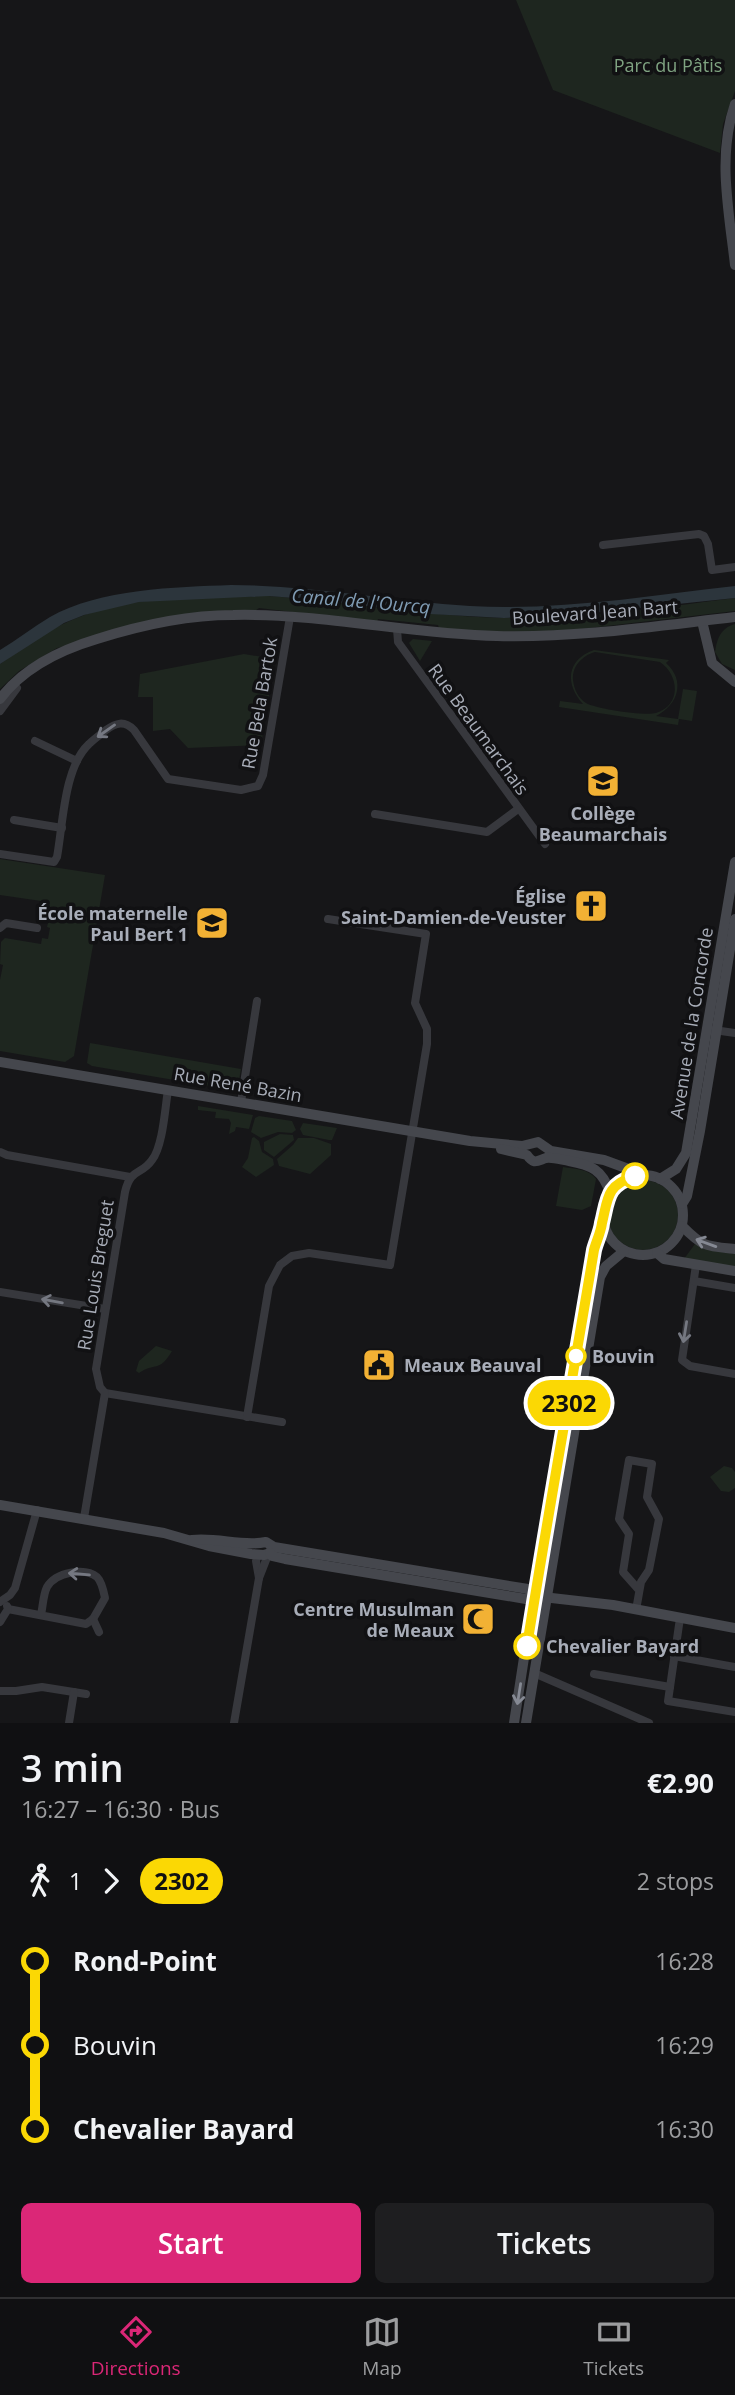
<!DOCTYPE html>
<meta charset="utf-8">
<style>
:root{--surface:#101012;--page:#1e1e20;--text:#f1f3f6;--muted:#9c9d9f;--line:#303032;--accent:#db2777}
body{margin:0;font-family:"Open Sans",sans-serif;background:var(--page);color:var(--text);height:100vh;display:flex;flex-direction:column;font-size:26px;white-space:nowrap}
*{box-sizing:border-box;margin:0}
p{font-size:23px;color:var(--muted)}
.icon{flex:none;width:38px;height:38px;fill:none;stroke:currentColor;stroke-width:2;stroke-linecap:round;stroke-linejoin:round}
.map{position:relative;height:1723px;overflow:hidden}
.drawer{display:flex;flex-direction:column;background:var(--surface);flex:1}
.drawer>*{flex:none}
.badge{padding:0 14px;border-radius:23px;font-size:24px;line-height:46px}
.map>.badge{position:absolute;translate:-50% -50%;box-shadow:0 0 0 4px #fff}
.legs{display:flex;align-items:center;gap:10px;height:77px;padding:0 21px;font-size:23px}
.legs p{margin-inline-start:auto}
.overview{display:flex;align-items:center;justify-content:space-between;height:119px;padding:0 21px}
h1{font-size:38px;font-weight:600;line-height:52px}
.button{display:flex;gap:14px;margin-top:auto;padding:14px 21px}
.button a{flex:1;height:80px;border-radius:10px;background:var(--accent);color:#fff;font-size:28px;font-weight:600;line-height:80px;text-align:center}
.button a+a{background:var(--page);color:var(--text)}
ul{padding:0 21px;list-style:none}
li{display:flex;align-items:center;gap:24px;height:84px;font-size:26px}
li i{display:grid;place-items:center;width:10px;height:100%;margin:0 9px;background:currentColor}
li i::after{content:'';width:18px;height:18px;margin:-9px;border:5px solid;border-radius:50%;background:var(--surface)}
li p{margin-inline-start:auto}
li:first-child i{background:linear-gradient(#0000 50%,currentColor 0)}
li:last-child i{background:linear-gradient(currentColor 50%,#0000 0)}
.dock{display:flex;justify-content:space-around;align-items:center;height:98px;border-top:2px solid var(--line);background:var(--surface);font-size:19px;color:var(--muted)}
.dock a{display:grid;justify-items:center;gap:4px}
.dock .current{color:var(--accent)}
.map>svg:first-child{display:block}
.green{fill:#1e261f;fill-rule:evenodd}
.water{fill:#2c353c}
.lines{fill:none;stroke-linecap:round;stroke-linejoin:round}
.street{stroke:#37383d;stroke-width:8}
.secondary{stroke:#45474d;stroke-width:10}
.oneway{stroke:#757881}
.oneway2{stroke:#858993}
.line-1-casing{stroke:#fff;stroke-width:16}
.line-1{stroke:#fbd804;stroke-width:10}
.stop-1-dot{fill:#fff;stroke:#fbd804;stroke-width:3.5}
.labels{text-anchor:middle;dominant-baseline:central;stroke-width:7;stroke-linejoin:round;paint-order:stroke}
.park-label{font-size:18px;fill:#7fa381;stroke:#111113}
.street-label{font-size:18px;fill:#a8adb8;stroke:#111113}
.poi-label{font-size:18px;font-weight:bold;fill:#a8adb8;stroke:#111113;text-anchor:end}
.stop-label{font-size:18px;font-weight:bold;fill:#a8adb8;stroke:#111113;text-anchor:start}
.water-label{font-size:19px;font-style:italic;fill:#7f9bb3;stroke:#111113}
</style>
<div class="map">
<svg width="735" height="1723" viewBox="0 0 735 1723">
<rect width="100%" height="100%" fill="#161618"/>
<g class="green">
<path d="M 516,0 L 735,0 L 735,91 L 723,124 L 720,153 L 553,90 Z"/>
<path d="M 269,596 C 347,601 424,616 502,618 C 579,619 659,608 735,598 L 735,611 L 572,630 L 499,633 L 439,628 L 438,625 L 378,619 L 377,622 L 259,608 L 255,611 L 228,611 L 57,648 L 19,671 L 0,689 L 0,664 C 20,650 41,634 63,624 C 127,593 201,597 269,596 Z"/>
<path d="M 735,624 L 735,670 L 722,664 L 715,652 C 717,638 721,628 735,624 Z"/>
<path d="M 413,639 L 432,641 L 420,661 L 409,643 Z"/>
<path d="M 594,650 L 669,660 L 666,663 C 686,681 678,705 656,716 L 678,719 L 683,689 L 697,691 L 692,721 L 679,719 L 678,725 L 559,707 L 560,701 L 583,704 C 565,684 566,660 594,650 ZM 595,652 L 660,662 C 679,675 682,705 656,713 C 644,716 596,709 586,703 C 578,698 574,689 573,680 C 572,666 582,656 595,652 Z"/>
<path d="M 244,654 L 275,659 L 261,745 L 188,748 L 170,729 L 153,731 L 153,697 L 138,697 L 140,674 Z"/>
<path d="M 0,859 L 105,875 L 74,1056 L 65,1062 L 0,1051 L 0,980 L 3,965 L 0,964 L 1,942 L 5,938 L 41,944 L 42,938 L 48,939 L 50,928 L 47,927 L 50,914 L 47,913 L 48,902 L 0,895 Z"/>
<path d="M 90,1043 L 241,1069 L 238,1086 L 227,1089 L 92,1066 L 87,1063 Z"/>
<path d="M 198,1106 L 253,1115 L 249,1129 L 236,1127 L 235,1131 L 229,1134 L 231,1123 L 229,1119 L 215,1118 L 216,1112 L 198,1110 Z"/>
<path d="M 259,1116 L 292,1121 L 296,1130 L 292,1133 L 278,1132 L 261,1138 L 251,1132 L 255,1118 Z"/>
<path d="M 303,1123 L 337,1128 L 332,1140 L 329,1140 L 303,1135 L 300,1129 Z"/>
<path d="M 280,1134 L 293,1135 L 294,1140 L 274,1157 L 264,1150 L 264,1142 Z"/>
<path d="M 254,1137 L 259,1141 L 262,1152 L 273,1159 L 274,1165 L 256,1177 L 242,1167 L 248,1158 L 252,1138 Z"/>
<path d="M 298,1138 L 314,1138 L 331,1144 L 331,1155 L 310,1174 L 279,1166 L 277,1159 L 293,1145 Z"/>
<path d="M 563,1167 C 575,1169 589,1169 596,1179 L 591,1206 L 582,1210 L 556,1206 Z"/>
<circle cx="643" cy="1215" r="35"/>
<path d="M 695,1244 L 708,1250 L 735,1254 L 735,1267 L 684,1259 Z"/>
<path d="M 156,1346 L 172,1351 C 159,1373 155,1362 139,1373 L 136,1371 L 139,1361 Z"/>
<path d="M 724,1466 L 732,1468 L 735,1472 L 735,1488 L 729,1492 L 721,1491 L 710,1477 Z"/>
</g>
<path class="water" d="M 231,585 C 311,585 390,601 470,606 C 558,611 647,596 735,586 L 735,598 L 563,616 L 504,618 L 430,614 L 319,600 L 269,596 L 139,602 L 84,615 L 64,623 L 0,664 L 0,650 C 17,640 33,627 50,617 C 99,589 176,587 231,585 Z"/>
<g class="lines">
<g class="street">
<path d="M 603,545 L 699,534 L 704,536 L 708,544 L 712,570 L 735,567"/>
<path d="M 397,629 L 398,642 L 545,844"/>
<path d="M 0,711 L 17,688"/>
<path d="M 35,741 L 77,761"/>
<path d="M 375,814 L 487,832 L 518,809"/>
<path d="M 14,820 L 62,828"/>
<path d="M 0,854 L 54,862 L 57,857 C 63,824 64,767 89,744 C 94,739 100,735 106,730 C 116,723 124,720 134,730 L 168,779 L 241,790 L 258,786 L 263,775 L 290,617"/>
<path d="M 0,928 L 6,923 L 37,928"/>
<path d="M 714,1030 L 735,1033"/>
<path d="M 241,1102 L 257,1001"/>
<path d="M 0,1152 L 7,1155 L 130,1177"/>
<path d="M 696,1265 L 682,1360 L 690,1366 L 735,1374"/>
<path d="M 694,1281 L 735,1288"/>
<path d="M 0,1292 L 105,1309"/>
<path d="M 105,1393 L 282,1422"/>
<path d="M 247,1417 L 269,1286 L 280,1265 L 292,1256 L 309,1253 L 390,1265 L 427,1044 L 427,1029 L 415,1003 L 426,934 L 328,919"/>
<path d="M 84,1518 L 105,1393 L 100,1387 L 96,1369 L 125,1192 C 131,1167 141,1176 152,1160 C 163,1146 165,1108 168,1090"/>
<path d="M 258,1554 L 256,1561 L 259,1578"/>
<path d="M 0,1602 L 10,1595 L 15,1588 L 37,1510"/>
<path d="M 8,1609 L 86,1624 L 93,1619 L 105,1598 C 104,1593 102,1582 97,1577 C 85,1567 56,1572 47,1587 C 43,1595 43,1606 41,1615"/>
<path d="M 636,1610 L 641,1582 L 649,1570 L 659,1519 L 647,1497 L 652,1464 L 629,1460 L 619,1519 L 629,1534 L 623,1572 L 639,1590"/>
<path d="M 680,1618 L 668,1701 L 735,1712"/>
<path d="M 93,1619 L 99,1632"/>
<path d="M 0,1622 L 8,1609 L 7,1606"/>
<path d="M 674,1656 L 735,1667"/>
<path d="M 534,1673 L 649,1723"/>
<path d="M 594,1674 L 670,1687"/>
<path d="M 0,1691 L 16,1691 L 42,1687 L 86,1694"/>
<path d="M 69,1723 L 74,1692"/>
<path d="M 234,1723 L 259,1578 L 268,1555"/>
</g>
<g class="secondary">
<path d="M 735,104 C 717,156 729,211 735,265"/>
<path d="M 702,621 L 712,663 L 735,682"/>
<path d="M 0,699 C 24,667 60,650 97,639 C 141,625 187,615 233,615 C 321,613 409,634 497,636 C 577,638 656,626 735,617"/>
<path d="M 0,1062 L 470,1141 L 522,1146 L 538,1142 L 551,1151 L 604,1160 L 645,1175"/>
<path d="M 501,1149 L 527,1155 C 534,1165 537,1161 546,1158 C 553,1157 562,1160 569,1161 C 591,1165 603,1170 610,1193"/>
<circle cx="643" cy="1215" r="40"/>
<path d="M 660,1179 L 676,1169 L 686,1153 L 735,862"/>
<path d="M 682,1204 L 687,1196 L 700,1131 L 735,919"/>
<path d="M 682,1226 C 703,1247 705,1246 735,1249"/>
<path d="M 657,1253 L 664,1259 L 735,1271"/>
<path d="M 0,1505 L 164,1533 L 209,1546 L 251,1554 L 264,1555 L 270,1553 L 272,1548"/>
<path d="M 192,1540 C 217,1537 243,1547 266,1542 L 274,1547 L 528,1589 L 534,1596"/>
<path d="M 270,1553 L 272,1556 L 285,1559 L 526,1599 L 534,1596 L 613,1605 L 735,1628"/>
<path d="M 514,1723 L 535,1586 L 548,1523 L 594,1250 L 603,1221"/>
<path d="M 526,1723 L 600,1277 L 606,1266 L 624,1251"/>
</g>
</g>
<defs><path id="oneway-shaft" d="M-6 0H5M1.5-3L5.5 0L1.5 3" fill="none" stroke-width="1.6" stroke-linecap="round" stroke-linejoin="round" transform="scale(1.75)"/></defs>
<g class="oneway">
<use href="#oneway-shaft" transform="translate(106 731) rotate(145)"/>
<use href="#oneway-shaft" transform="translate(52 1301) rotate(-170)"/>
<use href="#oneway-shaft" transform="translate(685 1332) rotate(99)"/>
<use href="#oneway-shaft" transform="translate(79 1574) rotate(-175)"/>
</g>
<g class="oneway2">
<use href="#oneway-shaft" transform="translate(706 1243) rotate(-160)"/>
<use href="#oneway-shaft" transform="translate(519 1694) rotate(99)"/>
</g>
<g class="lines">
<defs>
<path id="line-1" d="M 527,1646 C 548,1514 572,1382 594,1250 C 596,1242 601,1232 602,1223 C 608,1199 606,1185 635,1176"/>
</defs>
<use href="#line-1" class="line-1-casing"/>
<use href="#line-1" class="line-1"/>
</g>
<defs>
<symbol id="school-square" viewBox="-11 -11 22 22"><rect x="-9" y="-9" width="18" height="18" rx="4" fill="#f2b134" stroke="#111113"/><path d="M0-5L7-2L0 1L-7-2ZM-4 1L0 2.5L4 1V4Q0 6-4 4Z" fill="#111"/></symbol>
<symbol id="church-square" viewBox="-11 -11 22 22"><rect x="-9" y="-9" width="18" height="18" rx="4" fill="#f2b134" stroke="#111113"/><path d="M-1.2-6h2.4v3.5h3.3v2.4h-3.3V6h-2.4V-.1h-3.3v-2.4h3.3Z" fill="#111"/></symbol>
<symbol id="civic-square" viewBox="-11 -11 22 22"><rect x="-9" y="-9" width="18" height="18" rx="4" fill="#f2b134" stroke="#111113"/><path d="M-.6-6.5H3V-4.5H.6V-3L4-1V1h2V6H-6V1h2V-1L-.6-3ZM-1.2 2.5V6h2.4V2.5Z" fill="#111"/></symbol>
<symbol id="mosque-square" viewBox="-11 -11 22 22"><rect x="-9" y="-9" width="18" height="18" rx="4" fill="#f2b134" stroke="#111113"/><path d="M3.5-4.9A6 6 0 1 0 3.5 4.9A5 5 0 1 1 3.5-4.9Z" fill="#111"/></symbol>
</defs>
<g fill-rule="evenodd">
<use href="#school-square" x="584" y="762" width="38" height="38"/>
<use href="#church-square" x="572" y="887" width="38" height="38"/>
<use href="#school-square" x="193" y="904" width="38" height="38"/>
<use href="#civic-square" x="360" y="1346" width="38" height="38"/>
<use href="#mosque-square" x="459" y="1600" width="38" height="38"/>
</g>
<g class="stop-1-dot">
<circle cx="635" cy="1176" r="12"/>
<circle cx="576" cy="1356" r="9"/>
<circle cx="527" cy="1646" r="12"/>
</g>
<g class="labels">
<g class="park-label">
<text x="668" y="65">Parc du Pâtis</text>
</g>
<g class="street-label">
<text transform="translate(595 612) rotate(-4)">Boulevard Jean Bart</text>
<text transform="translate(259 703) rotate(-80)">Rue Bela Bartok</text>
<text transform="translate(479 729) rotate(54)">Rue Beaumarchais</text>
<text transform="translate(691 1023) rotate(-81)">Avenue de la Concorde</text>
<text transform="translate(238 1084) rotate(10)">Rue René Bazin</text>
<text transform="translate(95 1275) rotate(-81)">Rue Louis Breguet</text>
</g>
<g class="poi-label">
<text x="603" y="813" text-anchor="middle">Collège<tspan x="603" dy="21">Beaumarchais</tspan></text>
<text x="566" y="896">Église<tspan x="566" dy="21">Saint-Damien-de-Veuster</tspan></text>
<text x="188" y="913">École maternelle<tspan x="188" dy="21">Paul Bert 1</tspan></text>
<text x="404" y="1365" text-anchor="start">Meaux Beauval</text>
<text x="454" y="1609">Centre Musulman<tspan x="454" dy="21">de Meaux</tspan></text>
</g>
<g class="stop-label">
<text x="592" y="1356">Bouvin</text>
<text x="546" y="1646">Chevalier Bayard</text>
</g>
<g class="water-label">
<text transform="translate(361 601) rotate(5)">Canal de l'Ourcq</text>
</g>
</g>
</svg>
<b class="badge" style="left:569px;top:1403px;background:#fbd804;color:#111">2302</b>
</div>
<section class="drawer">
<div class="overview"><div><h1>3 min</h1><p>16:27 – 16:30 · Bus</p></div><b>€2.90</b></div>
<div class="legs"><svg class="icon" aria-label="walk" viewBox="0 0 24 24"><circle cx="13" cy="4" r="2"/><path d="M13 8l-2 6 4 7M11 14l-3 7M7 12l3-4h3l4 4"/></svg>1<svg class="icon" aria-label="forward" viewBox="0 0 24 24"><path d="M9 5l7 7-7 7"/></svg><b class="badge" style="background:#fbd804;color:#111">2302</b><p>2 stops</p></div>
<ul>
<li><i style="color:#fbd804"></i><b>Rond-Point</b><p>16:28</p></li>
<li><i style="color:#fbd804"></i><span>Bouvin</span><p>16:29</p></li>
<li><i style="color:#fbd804"></i><b>Chevalier Bayard</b><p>16:30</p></li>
</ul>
<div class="button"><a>Start</a><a>Tickets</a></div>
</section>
<nav class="dock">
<a class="current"><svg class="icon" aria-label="directions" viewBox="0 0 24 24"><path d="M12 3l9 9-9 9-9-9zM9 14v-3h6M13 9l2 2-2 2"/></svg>Directions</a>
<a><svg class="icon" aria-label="map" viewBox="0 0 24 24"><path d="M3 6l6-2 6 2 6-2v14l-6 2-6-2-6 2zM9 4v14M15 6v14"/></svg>Map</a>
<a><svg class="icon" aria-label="tickets" viewBox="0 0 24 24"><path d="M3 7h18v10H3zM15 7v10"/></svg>Tickets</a>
</nav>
